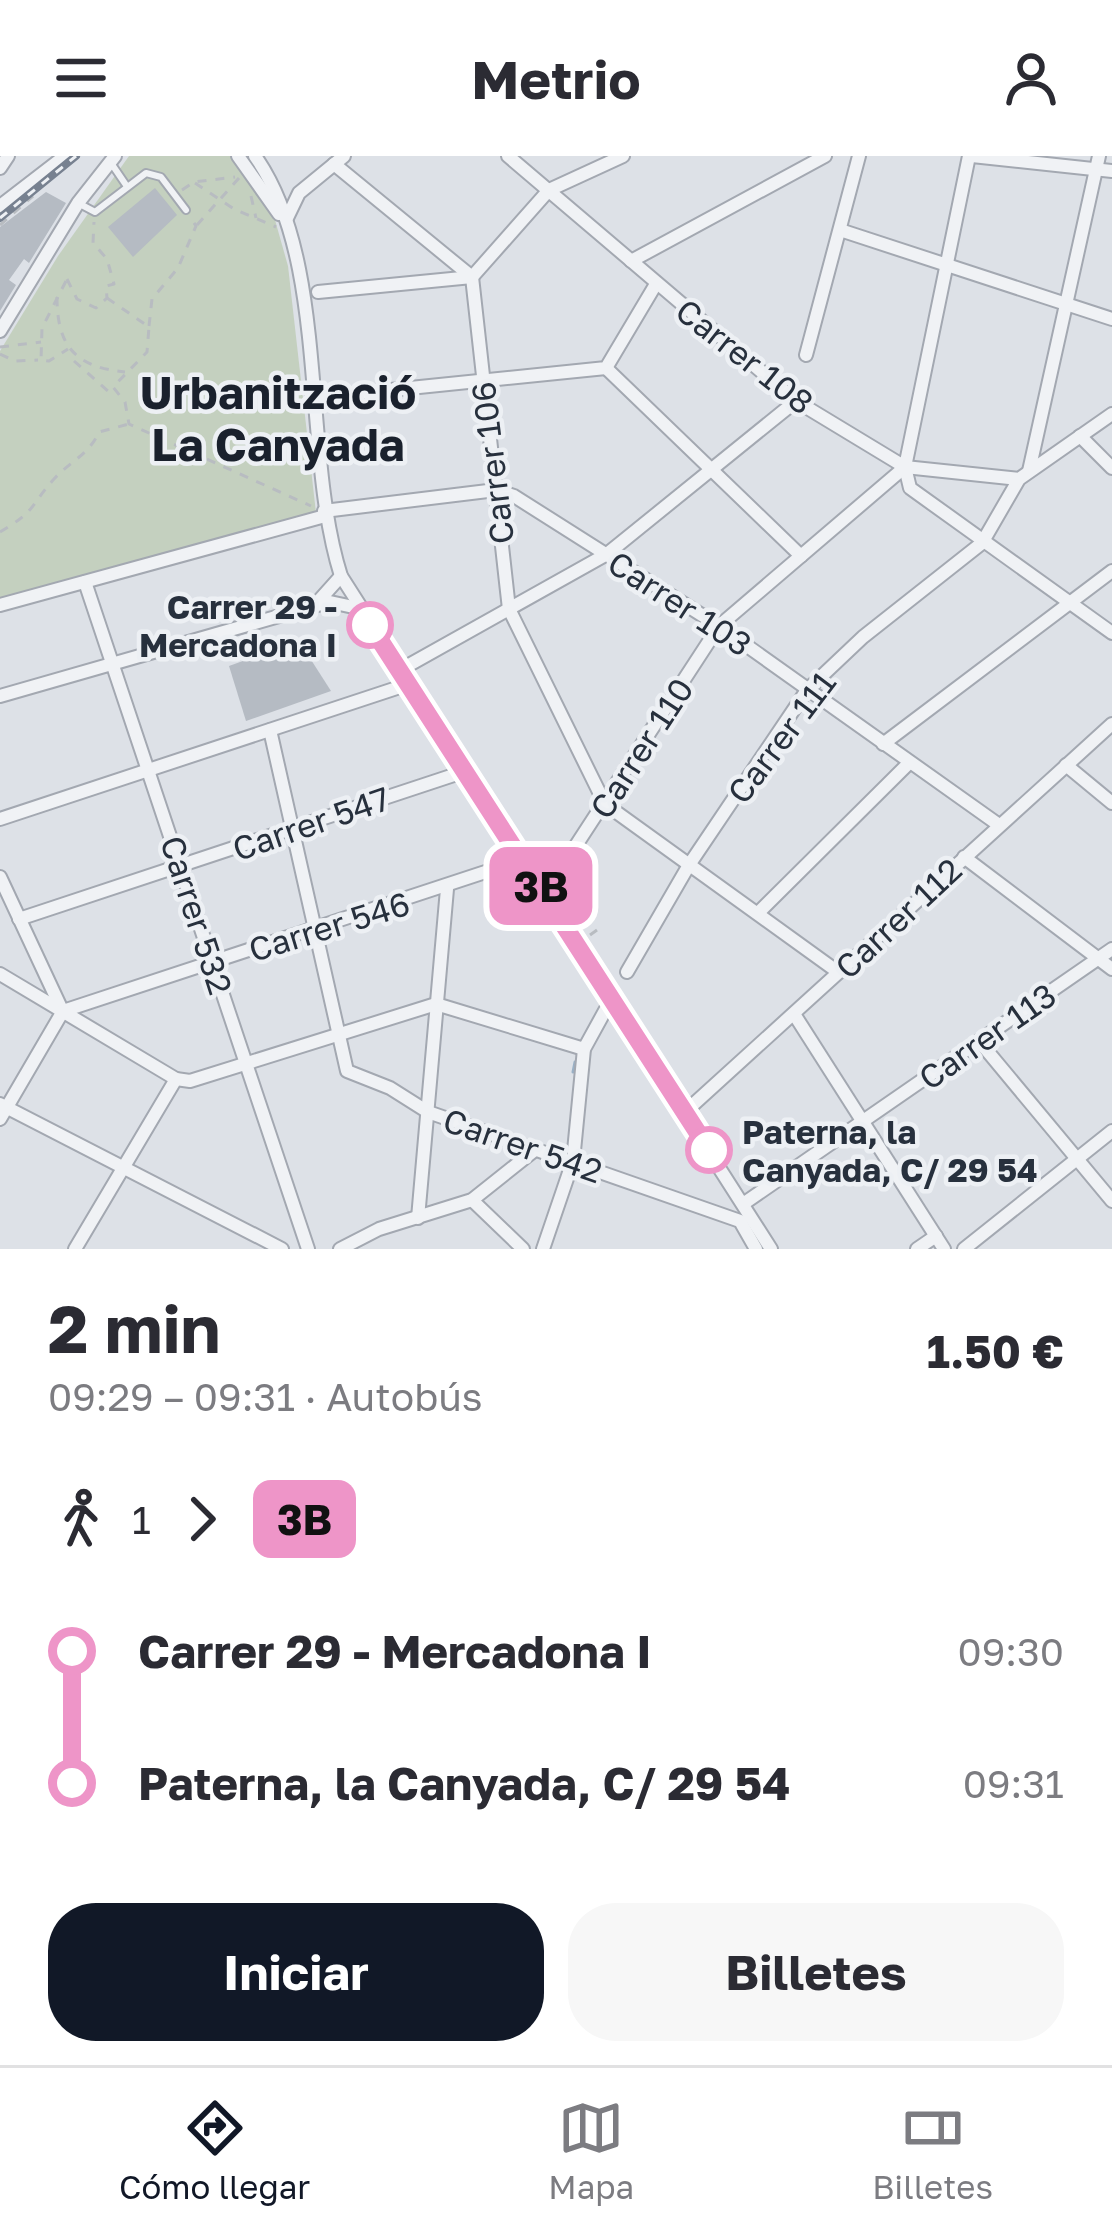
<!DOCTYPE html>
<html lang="es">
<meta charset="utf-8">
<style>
:root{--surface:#fff;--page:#f7f7f7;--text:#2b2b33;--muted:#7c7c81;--line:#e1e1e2;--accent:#111827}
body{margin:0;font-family:"Golos Text",sans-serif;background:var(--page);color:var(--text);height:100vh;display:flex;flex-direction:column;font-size:45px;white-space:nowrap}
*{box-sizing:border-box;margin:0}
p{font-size:39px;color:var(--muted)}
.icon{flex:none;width:66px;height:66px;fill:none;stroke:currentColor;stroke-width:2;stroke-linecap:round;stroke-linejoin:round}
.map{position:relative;height:1093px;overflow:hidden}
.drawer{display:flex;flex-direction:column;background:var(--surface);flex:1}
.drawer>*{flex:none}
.badge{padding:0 24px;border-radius:18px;font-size:42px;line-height:78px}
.map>.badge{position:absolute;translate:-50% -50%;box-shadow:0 0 0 6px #fff}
.legs{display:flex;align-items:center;gap:18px;height:132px;padding:0 48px;font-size:39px}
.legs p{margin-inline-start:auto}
.overview{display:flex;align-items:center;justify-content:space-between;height:204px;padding:0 48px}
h1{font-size:66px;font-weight:700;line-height:90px}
.action{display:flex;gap:24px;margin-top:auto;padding:24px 48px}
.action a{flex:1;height:138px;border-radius:48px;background:var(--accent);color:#fff;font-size:48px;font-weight:700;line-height:138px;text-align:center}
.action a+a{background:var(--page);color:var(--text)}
ul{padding:0 48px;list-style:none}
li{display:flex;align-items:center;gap:42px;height:132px;font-size:45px}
li i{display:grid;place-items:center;width:18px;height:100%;margin:0 15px;background:currentColor}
li i::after{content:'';width:30px;height:30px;margin:-15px;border:9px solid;border-radius:50%;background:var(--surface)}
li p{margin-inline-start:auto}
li:first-child i{background:linear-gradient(#0000 50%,currentColor 0)}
li:last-child i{background:linear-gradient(currentColor 50%,#0000 0)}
header{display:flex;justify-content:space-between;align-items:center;height:156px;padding:0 48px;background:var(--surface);font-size:54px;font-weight:700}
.tabs{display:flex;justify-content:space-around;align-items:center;height:168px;border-top:3px solid var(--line);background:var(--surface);font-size:33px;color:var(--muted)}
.tabs a{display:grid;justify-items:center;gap:6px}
.tabs .current{color:var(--accent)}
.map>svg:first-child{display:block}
.green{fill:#c4d0bf}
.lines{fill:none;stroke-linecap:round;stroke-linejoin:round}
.stream{stroke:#99b0c6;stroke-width:3}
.building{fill:#b5bbc3}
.lane-casing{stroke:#a3a8b1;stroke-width:10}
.street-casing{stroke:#a3a8b1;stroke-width:16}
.path{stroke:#b8bcc1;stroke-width:3;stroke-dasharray:9 9;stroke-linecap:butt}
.lane{stroke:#f0f2f5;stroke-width:6}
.street{stroke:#f0f2f5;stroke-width:12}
.rail-casing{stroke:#778190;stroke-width:8}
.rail{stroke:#edf0f4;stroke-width:3;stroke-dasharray:9;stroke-linecap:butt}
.line-1-casing{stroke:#fff;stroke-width:27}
.line-1{stroke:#ee95c8;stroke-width:18}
.stop-1-dot{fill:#fff;stroke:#ee95c8;stroke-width:6}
.labels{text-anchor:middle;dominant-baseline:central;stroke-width:9;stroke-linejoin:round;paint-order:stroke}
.street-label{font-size:33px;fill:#27303d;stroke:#edf0f4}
.stop-label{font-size:33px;font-weight:bold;fill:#27303d;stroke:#edf0f4;text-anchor:end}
.district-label{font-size:45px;font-weight:bold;fill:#1a212d;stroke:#edf0f4}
</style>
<header><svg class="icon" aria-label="menu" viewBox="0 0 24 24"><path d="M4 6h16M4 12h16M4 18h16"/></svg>Metrio<svg class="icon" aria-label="person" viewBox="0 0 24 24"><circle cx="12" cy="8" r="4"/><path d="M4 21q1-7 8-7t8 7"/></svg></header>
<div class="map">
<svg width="1112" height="1093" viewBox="0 0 1112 1093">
<rect width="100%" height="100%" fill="#dde1e7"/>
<path class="green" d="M 129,0 L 234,0 L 275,64 L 288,110 L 316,357 L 0,446 L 0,195 L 58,100 Z"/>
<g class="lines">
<path class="stream" d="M 573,916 L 575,906"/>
</g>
<g class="building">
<path d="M 155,32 L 177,59 L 133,101 L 108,71 Z"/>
<path d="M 46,36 L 66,47 L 29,107 L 24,103 L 9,124 L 16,129 L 0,155 L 0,71 Z"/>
<path d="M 299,485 L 331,535 L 246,565 L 229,510 Z"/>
</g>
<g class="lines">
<defs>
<g id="lane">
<path d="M 111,7 L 126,29"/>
<path d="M 78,47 L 95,56 L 146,17 L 161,21 L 186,54"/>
</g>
<g id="street">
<path d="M 238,0 L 279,58"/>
<path d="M 255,0 C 330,106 301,293 341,420 L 771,1093"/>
<path d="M 508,0 L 796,245 L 905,311 L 1019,323"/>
<path d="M 969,0 L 905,311 L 910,332 L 1112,477"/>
<path d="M 972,0 L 1112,15"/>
<path d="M 334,8 L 472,121 L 509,453 L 605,648 L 838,816"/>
<path d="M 0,12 L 8,0"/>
<path d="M 0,50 L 65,0"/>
<path d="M 287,62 L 299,37 L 344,0"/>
<path d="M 840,74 L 1112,163"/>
<path d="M 631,105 L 825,0"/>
<path d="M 318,136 L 472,121 L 549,34 L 623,0"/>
<path d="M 0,175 L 78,47 L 115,0"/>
<path d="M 806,199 L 859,0"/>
<path d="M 606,212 L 801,400"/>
<path d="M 312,242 L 606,212 L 656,128"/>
<path d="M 1080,280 L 1112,312"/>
<path d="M 1029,315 L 1099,0"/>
<path d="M 324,355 L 496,334 L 514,340 L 719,470 L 999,669"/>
<path d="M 85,426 L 308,1093"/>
<path d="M 0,449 L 325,360"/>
<path d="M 315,449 L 341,420"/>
<path d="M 400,514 L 607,398 L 796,245"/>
<path d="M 0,540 L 314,450 L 330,446 L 358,452"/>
<path d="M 270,574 L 347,915 L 390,932 L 428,956 L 740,1065 L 756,1093"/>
<path d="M 883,588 L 1112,415"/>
<path d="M 1066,609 L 1112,647"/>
<path d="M 0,663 L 409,528"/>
<path d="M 964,701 L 1112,813"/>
<path d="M 0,721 L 62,854"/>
<path d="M 545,737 L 719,470 L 905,311"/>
<path d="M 758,757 L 909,607"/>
<path d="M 19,763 L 466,615"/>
<path d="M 627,816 L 689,709 L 807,534 L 863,481 L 982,387 L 1019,323 L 1112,258"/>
<path d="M 0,818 L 176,923 L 190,925 L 436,848 L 584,893"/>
<path d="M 63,855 L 525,703"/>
<path d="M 794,858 L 944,1093"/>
<path d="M 979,885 L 1112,1045"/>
<path d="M 0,948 L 282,1093"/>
<path d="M 685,956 L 1112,568"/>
<path d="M 0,963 L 63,855"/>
<path d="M 472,1044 L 523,1093"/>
<path d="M 743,1048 L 1112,793"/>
<path d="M 418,1062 L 447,733"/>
<path d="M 75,1093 L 176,923"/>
<path d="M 340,1093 L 379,1073 L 472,1044 L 536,993"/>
<path d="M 543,1093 L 573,1005 L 584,893 L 612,842"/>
<path d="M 917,1093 L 936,1080"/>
<path d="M 964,1093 L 1112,975"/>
</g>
</defs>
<use href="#lane" class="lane-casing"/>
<use href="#street" class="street-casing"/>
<g class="path">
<path d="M 195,27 L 234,53 L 276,71"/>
<path d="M 182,34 L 194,26 L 235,21"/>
<path d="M 251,40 L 256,62"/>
<path d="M 0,69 L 33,40"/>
<path d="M 197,69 L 239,22"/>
<path d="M 67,123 L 77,143 L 96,152 L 107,142 L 106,130 L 114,128 L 107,103 L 93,87 L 94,66"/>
<path d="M 66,125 L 42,172 L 41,204 L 49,205 L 68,193"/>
<path d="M 57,141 C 57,190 75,211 125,216"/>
<path d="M 107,142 L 149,171 L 147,196 L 113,231 L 125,246 L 129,268 L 311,350"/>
<path d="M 149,170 L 152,143 L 178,112 L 196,70 L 191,62"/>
<path d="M 0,191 L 41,186"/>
<path d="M 0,198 L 15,205 L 38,204"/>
<path d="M 74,205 L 108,235 L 113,231"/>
<path d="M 0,376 C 37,354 29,351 54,323 C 70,305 88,300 99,276 L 129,268"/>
<path d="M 575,757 L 581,752"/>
<path d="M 590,779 L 597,774"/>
</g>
<use href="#lane" class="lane"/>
<use href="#street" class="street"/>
<defs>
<path id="rail" d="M 0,62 L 76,0"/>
</defs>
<use href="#rail" class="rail-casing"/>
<use href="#rail" class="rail"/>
</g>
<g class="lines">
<defs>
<path id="line-1" d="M 370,469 L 709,994"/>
</defs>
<use href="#line-1" class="line-1-casing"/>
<use href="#line-1" class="line-1"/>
</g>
<g class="stop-1-dot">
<circle cx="370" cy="469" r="21"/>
<circle cx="709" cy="994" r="21"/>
</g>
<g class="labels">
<g class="street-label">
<text transform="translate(745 200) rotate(38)">Carrer 108</text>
<text transform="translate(492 307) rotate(-97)">Carrer 106</text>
<text transform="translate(680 447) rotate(33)">Carrer 103</text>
<text transform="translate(781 581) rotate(-53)">Carrer 111</text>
<text transform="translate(641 592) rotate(-57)">Carrer 110</text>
<text transform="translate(311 667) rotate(-19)">Carrer 547</text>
<text transform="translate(197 759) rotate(72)">Carrer 532</text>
<text transform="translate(898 762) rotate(-43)">Carrer 112</text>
<text transform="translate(329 770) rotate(-17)">Carrer 546</text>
<text transform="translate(987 880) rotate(-35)">Carrer 113</text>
<text transform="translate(523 989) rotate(19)">Carrer 542</text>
</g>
<g class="stop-label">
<text x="337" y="450">Carrer 29 -<tspan x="337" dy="38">Mercadona I</tspan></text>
<text x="742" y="975" text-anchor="start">Paterna, la<tspan x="742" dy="38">Canyada, C/ 29 54</tspan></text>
</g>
<g class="district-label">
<text x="278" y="236">Urbanització<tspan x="278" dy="52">La Canyada</tspan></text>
</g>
</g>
</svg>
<b class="badge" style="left:541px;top:730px;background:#ee95c8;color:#111">3B</b>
</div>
<section class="drawer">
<div class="overview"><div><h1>2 min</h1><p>09:29 – 09:31 · Autobús</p></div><b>1.50 €</b></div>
<div class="legs"><svg class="icon" aria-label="walk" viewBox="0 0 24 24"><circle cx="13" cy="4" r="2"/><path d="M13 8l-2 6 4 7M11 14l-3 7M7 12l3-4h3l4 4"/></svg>1<svg class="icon" aria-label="forward" viewBox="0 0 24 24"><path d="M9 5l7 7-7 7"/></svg><b class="badge" style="background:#ee95c8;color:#111">3B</b></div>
<ul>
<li><i style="color:#ee95c8"></i><b>Carrer 29 - Mercadona I</b><p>09:30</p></li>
<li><i style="color:#ee95c8"></i><b>Paterna, la Canyada, C/ 29 54</b><p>09:31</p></li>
</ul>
<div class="action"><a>Iniciar</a><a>Billetes</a></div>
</section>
<nav class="tabs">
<a class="current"><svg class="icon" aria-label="directions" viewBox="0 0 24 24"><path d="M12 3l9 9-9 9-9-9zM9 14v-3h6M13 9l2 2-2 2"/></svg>Cómo llegar</a>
<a><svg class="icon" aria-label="map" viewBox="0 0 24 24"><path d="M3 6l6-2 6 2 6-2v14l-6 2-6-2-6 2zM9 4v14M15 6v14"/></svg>Mapa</a>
<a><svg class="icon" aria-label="tickets" viewBox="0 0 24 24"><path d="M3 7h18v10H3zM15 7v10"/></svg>Billetes</a>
</nav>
